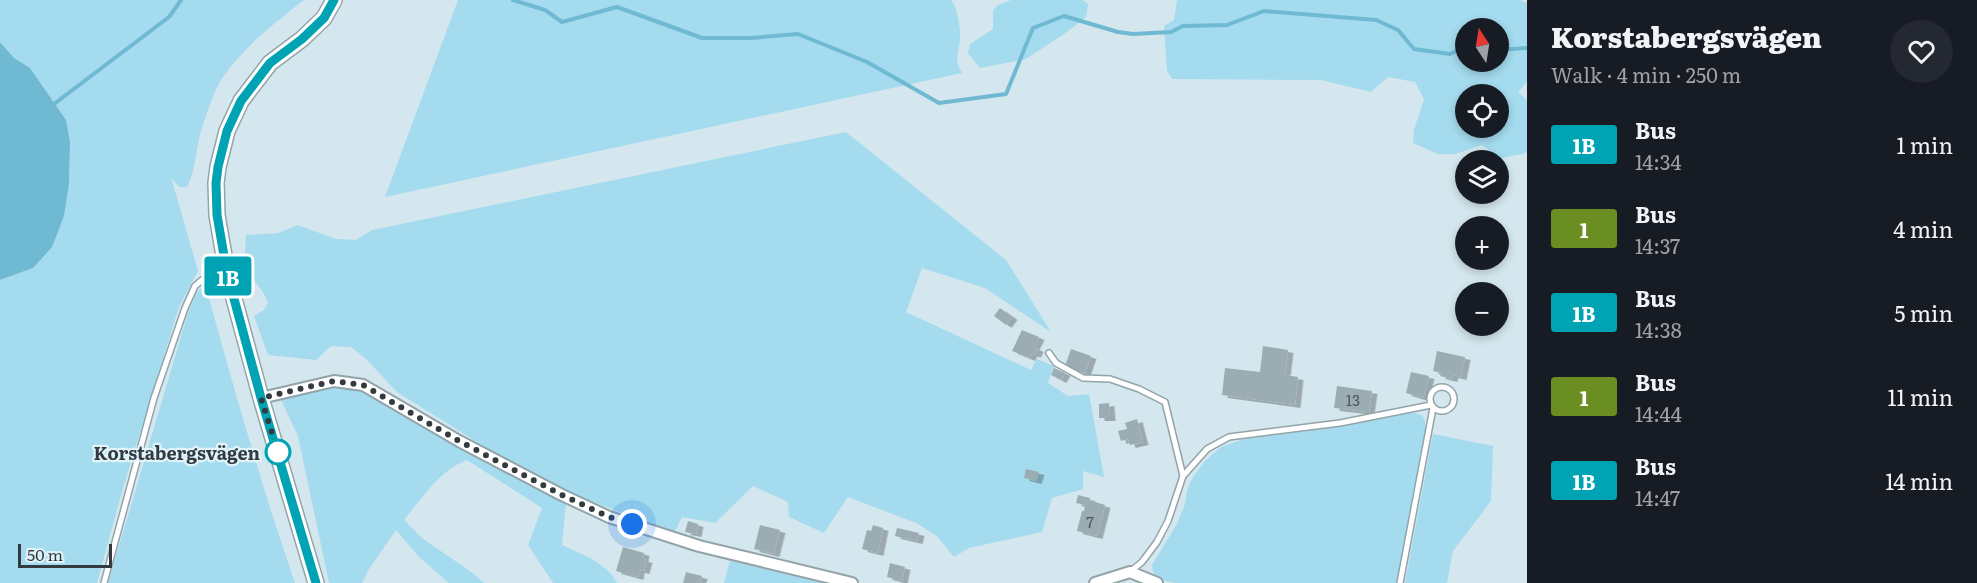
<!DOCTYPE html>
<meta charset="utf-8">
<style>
:root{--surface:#171b24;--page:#242831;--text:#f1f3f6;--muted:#9ea1a6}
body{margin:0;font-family:Literata,serif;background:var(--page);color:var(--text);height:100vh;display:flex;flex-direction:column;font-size:22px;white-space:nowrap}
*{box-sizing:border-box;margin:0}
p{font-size:20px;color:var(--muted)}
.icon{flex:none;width:33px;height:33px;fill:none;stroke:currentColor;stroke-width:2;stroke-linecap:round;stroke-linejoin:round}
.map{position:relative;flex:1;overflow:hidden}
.panel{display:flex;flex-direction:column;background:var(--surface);width:450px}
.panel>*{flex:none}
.badge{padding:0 12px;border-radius:4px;font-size:21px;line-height:39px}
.needle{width:39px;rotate:348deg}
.tools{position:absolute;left:1455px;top:18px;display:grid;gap:12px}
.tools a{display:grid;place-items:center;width:54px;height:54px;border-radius:50%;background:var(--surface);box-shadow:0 3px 9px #0003;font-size:30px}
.scale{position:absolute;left:18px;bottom:15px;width:94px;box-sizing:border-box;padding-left:6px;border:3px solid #343b3e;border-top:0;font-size:16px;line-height:21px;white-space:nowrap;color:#343b3e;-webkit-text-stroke:4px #e1f4fb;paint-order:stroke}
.you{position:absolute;width:30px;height:30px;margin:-15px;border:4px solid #fff;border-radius:50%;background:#1a73e8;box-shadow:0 0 0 9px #1a73e833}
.map>.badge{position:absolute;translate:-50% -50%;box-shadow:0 0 0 3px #fff}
.round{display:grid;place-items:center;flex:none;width:63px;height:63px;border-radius:32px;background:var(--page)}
.head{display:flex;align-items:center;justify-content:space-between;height:102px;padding:0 24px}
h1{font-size:28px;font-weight:800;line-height:45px}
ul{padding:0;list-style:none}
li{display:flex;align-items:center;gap:18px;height:84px;padding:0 24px}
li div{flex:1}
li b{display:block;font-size:22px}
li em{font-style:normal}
li .badge{min-width:66px;font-weight:700;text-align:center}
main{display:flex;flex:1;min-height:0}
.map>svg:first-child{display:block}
.green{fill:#a4dbee;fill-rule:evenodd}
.water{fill:#70b9d2}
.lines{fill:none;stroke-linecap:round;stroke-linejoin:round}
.stream{stroke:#70b9d2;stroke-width:4}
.building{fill:#9badb3;filter:url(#shadow)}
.lane-casing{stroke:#92a4aa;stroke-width:8}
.street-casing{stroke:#92a4aa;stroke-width:14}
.secondary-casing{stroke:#92a4aa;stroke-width:18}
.lane{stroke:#fff;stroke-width:5}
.street{stroke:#fff;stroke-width:10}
.secondary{stroke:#fff;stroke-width:15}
.line-casing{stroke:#fff;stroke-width:14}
.line{stroke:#00a3b4;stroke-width:9}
.walk{stroke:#343b3e;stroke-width:6;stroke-dasharray:0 10.8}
.stop-dot{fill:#fff;stroke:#00a3b4;stroke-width:3}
.labels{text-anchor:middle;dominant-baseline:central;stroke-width:4.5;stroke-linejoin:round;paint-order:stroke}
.number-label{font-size:15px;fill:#4e585b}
.stop-label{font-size:18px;font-weight:bold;fill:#343b3e;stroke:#e1f4fb;text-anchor:end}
</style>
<main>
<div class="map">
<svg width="1527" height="583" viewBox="0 0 1527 583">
<defs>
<filter id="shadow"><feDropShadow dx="5.5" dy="3" stdDeviation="0" flood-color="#0004"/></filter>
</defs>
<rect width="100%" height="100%" fill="#d4e7ee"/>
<g class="green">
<path d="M 0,0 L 304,0 C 275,22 244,47 223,77 C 214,90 208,110 203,125 C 195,147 198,164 187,187 L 179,187 L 171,177 L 198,271 L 179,307 L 123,488 L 97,583 L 0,583 L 0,280 L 33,268 L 52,246 L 64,216 L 69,184 L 70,142 L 66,120 L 30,68 L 14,58 L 0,42 Z"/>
<path d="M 458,0 L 951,0 C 958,8 961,31 960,41 C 958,54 954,61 962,73 L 385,197 Z"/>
<path d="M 1011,0 L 1082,0 L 1088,4 L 1086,17 L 1067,32 L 1026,59 L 980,68 L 968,53 L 970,44 L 993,29 L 993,10 L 998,5 Z"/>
<path d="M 1177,0 L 1520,0 L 1527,3 L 1527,82 L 1518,92 L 1527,100 L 1527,151 L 1523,154 L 1500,158 L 1482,145 L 1455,154 L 1438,154 L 1413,143 L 1414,130 L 1424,99 L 1415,82 L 1388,77 L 1371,92 L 1321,80 L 1172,79 L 1167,71 L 1164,26 L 1174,20 ZM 1466,28 L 1498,28 L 1498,62 L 1466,62 ZM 1466,94 L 1498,94 L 1498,128 L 1466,128 Z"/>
<path d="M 846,132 L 1006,260 L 1051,332 L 985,288 L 922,268 L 906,312 L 1031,370 L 1037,359 L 1054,366 L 1048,383 L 1068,396 L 1089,394 L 1104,477 L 1083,471 L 1083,489 L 1052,498 L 1042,532 L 969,548 L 954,557 L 937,536 L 916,523 L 848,497 L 824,533 L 789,517 L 788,502 L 753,486 L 715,523 L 682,517 L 674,533 L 570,493 L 501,457 L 397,392 L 366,359 L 351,347 L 331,346 L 316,360 L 268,355 L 254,316 L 264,310 L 268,303 L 263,292 L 244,267 L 246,235 L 278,233 L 298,225 L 336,239 L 356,240 L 372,230 Z"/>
<path d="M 205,284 C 233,385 261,485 295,583 L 108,583 L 188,313 L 197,292 Z"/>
<path d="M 338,387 L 358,390 L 566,504 L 562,545 C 583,555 606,562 617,583 L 553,583 L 528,545 L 542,508 L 467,460 C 440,470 422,498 404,520 L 423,539 L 470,571 L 484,583 L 449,583 L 419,557 L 396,530 L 369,569 L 362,583 L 329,583 L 298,436 L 281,400 L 314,391 Z"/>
<path d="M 1411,412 L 1422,415 L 1425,421 L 1425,434 L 1397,583 L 1175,583 C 1163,580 1152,579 1152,565 L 1177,524 L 1185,504 L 1187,490 L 1193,477 L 1205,461 L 1221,447 L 1247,438 L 1341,426 Z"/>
<path d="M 1433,434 L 1493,446 L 1491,501 L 1453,551 L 1447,583 L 1405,583 Z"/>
<path d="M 730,561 L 824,583 L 724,583 Z"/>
</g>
<path class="water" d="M 0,42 L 14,58 L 30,68 L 66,120 L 70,142 L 69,184 L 64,216 L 52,247 L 33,268 L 0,280 Z"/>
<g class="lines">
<g class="stream">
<path d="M 513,0 L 545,10 L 562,22 L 617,7 L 702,38 L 751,38 L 798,34 L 867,62 L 939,103 L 1006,94 L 1033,28 L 1064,16 L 1118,32 L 1133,34 L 1171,32 L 1183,26 L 1227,25 L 1264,11 L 1376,20 L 1398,30 L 1414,49 L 1450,54 L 1466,47"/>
<path d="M 1498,50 L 1527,48"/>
<path d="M 54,104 L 169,17 L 181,0"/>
</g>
</g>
<g class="building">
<path d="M 1000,308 L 1012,317 L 1006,325 L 994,316 Z"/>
<path d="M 1022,330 L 1039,337 L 1034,347 L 1038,349 L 1035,355 L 1032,353 L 1030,358 L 1012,351 Z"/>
<path d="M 1263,346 L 1288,350 L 1285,375 L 1298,377 L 1295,405 L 1222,395 L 1225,368 L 1260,372 Z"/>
<path d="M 1071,349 L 1091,356 L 1085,373 L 1065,366 Z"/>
<path d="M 1437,351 L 1465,357 L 1461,377 L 1453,375 L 1452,379 L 1440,376 L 1441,373 L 1433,371 Z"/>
<path d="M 1054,368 L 1065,373 L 1061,380 L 1051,375 Z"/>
<path d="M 1411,372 L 1429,376 L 1423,398 L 1406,393 Z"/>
<path d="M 1337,386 L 1372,391 L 1369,412 L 1334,408 Z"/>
<path d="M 1109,403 L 1110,418 L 1099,418 L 1099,404 Z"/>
<path d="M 1137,419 L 1143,442 L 1130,445 L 1128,439 L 1121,441 L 1118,431 L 1127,429 L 1125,423 Z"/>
<path d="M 1026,469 L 1039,472 L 1036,481 L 1024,478 Z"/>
<path d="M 1078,495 L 1090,498 L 1089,500 L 1105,505 L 1097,536 L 1077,531 L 1082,511 L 1084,511 L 1085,505 L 1076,503 Z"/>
<path d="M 688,521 L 698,524 L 696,534 L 685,532 Z"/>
<path d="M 760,525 L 780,530 L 774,554 L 754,549 Z"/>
<path d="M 873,525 L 883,528 L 878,553 L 862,549 L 867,530 L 871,531 Z"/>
<path d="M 897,528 L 919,533 L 917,541 L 895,536 Z"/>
<path d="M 623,547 L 644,553 L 643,559 L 647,560 L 644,571 L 639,570 L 638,577 L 616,571 Z"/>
<path d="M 890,563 L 905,567 L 902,581 L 887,577 Z"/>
<path d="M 686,572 L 702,576 L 700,583 L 683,583 Z"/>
</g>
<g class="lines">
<defs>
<g id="lane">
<path d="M 1049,353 L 1056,363 L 1083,378 L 1110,379 L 1139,389 L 1165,402 L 1183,476 L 1168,521 L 1157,542 L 1142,562 L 1131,571"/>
<circle cx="1442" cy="399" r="12"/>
<path d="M 1183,476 L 1207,449 L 1229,437 L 1340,423 L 1431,405"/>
<path d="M 104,583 L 154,398 L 185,308 L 195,286 L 202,280 L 227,273"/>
<path d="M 1400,583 L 1433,408"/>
</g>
<g id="street">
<path d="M 261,398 L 334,381 L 363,385 L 459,441 L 560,494 L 609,517 L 699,546 L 852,583"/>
<path d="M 1095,583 L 1130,572 L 1157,583"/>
</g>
<path id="secondary" d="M 316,583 L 261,398 L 227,273 L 217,215 L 216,183 L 218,167 L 227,131 L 241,101 L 270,63 L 302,39 L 324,18 L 334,0"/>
</defs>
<use href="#lane" class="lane-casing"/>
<use href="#street" class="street-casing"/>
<use href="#secondary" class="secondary-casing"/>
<use href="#lane" class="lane"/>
<use href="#street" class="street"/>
<use href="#secondary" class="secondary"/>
</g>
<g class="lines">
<defs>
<path id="line" d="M 316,583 L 261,398 L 227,273 L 217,215 L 216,183 L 218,167 L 227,131 L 241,101 L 270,63 L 302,39 L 324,18 L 334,0"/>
</defs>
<use href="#line" class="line-casing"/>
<use href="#line" class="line"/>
<path class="walk" d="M 278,452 L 261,398 L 334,381 L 363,385 L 459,441 L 560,494 L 609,517 L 632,524"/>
</g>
<circle class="stop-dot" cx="278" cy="452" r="12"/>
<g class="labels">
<g class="number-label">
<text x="1353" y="399">13</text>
<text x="1090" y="521">7</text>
</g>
<g class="stop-label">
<text x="260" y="452">Korstabergsvägen</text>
</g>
</g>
</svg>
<div class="tools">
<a><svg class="needle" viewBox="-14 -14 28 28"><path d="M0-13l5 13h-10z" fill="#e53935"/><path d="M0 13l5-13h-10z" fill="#9ea1a6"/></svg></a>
<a><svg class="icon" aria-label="locate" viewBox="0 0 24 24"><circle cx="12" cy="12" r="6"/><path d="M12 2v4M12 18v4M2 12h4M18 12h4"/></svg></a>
<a><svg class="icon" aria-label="layers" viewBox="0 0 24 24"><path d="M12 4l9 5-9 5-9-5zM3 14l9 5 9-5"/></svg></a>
<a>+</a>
<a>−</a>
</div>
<div class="scale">50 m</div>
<div class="you" style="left:632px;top:524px"></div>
<b class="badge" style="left:228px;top:276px;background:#00a3b4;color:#fff">1B</b>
</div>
<section class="panel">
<div class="head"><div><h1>Korstabergsvägen</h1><p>Walk · 4 min · 250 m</p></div><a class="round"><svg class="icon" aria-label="heart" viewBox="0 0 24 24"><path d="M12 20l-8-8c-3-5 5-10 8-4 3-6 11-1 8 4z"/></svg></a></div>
<ul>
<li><span class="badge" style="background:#00a3b4;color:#fff">1B</span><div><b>Bus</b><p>14:34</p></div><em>1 min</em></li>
<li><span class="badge" style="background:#6b8e23;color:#fff">1</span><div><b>Bus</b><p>14:37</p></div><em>4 min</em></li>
<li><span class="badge" style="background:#00a3b4;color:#fff">1B</span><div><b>Bus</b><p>14:38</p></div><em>5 min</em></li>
<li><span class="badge" style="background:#6b8e23;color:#fff">1</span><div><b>Bus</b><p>14:44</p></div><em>11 min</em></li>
<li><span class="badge" style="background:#00a3b4;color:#fff">1B</span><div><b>Bus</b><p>14:47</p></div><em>14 min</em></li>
</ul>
</section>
</main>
